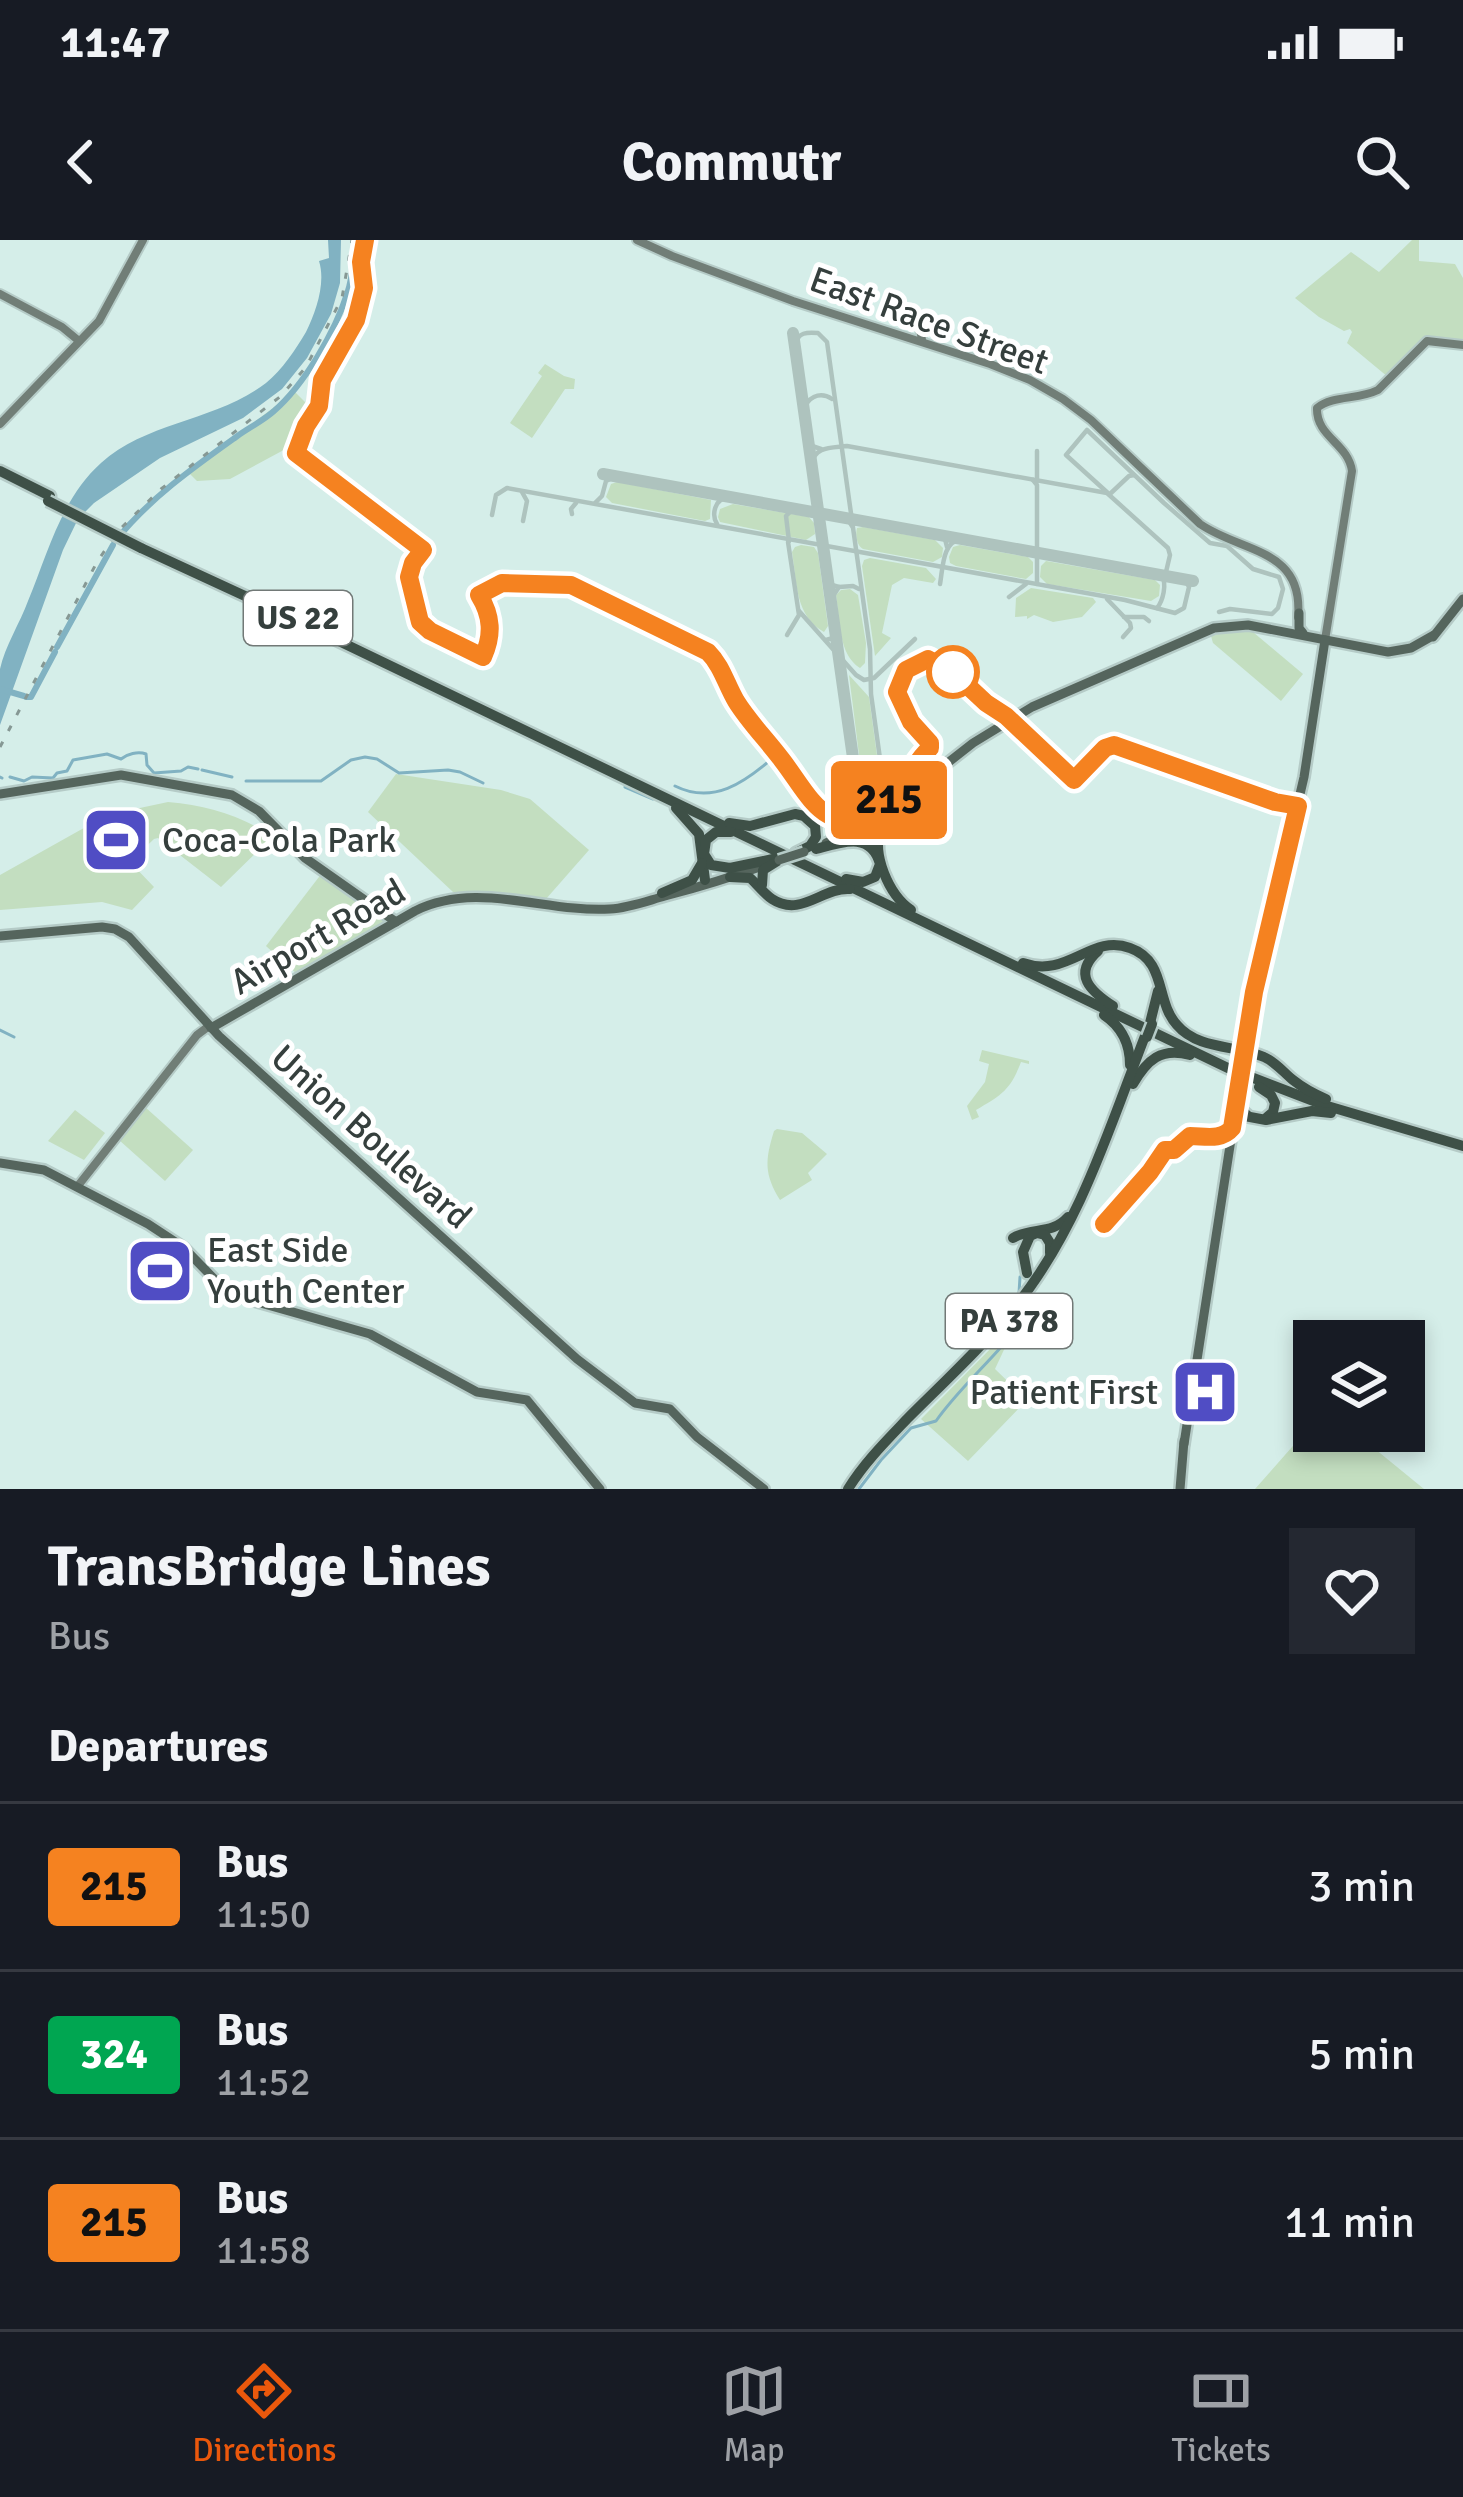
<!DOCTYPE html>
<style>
:root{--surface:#171b24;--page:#242831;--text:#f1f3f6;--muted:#9ea1a6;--line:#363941;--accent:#ea580c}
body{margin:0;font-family:Signika,sans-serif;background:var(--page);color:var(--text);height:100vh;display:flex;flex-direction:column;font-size:45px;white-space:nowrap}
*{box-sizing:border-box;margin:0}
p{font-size:39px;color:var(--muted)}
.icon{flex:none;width:66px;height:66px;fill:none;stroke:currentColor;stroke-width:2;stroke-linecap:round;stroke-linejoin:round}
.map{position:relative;height:1249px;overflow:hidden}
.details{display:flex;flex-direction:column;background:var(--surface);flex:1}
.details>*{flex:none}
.badge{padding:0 24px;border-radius:9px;font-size:42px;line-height:78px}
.buttons{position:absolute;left:1293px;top:1080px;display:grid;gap:24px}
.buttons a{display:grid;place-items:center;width:132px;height:132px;border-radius:0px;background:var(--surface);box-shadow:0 6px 18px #0003;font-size:60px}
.map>.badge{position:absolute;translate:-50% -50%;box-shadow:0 0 0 6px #fff}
h2{padding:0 48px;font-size:45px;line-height:108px}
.round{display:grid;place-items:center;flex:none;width:126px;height:126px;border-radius:0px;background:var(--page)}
.summary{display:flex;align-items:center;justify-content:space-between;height:204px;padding:0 48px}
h1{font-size:57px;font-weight:700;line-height:90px}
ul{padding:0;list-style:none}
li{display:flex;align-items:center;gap:36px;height:168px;padding:0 48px;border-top:3px solid var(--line)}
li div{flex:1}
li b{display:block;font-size:45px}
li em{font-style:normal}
li .badge{min-width:132px;font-weight:700;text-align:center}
.status{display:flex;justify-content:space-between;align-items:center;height:84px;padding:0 60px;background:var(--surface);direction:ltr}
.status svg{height:33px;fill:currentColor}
header{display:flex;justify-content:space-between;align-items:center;height:156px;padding:0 48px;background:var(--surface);font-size:54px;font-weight:700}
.tabs{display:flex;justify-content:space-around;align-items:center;height:168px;border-top:3px solid var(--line);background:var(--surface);font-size:33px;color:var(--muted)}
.tabs a{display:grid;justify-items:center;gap:6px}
.tabs .active{color:var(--accent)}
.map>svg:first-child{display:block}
.green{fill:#c3dec0}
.water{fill:#81b2c2}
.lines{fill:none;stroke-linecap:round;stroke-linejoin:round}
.stream{stroke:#81b2c2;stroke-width:3}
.canal{stroke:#81b2c2;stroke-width:6}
.taxiway{stroke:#aec3be;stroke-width:4.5}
.runway{stroke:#aec3be;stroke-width:12}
.secondary-casing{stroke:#b5cbc7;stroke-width:12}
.primary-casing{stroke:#b5cbc7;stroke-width:14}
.motorway-casing{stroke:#b5cbc7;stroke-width:15}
.secondary{stroke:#717e77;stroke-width:8}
.primary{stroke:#55655d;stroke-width:9}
.motorway{stroke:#3e5047;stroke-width:10}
.rail{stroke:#869894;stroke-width:3;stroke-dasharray:6 12;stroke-linecap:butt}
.primary-bridge-casing{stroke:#b5cbc7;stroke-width:14;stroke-linecap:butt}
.motorway-bridge-casing{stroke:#b5cbc7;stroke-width:15;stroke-linecap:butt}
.primary-bridge{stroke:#55655d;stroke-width:9}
.motorway-bridge{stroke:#3e5047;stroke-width:10}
.line-casing{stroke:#fff;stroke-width:27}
.line{stroke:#f58220;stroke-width:18}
.stop-dot{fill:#fff;stroke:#f58220;stroke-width:6}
.labels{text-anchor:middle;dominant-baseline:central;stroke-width:10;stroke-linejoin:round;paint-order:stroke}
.shield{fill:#fff;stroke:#727977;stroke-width:3}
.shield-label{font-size:33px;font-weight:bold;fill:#353f3d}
.street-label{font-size:36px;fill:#353f3d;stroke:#fff}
.poi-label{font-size:36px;fill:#353f3d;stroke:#fff;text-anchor:start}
</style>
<div class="status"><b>11:47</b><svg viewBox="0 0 49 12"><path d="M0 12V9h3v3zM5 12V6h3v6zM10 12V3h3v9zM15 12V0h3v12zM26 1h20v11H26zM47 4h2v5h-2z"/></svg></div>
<header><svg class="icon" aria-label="back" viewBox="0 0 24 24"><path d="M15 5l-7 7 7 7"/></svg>Commutr<svg class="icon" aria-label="search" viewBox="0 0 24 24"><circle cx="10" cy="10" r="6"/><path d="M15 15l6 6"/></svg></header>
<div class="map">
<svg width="1463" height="1249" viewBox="0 0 1463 1249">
<rect width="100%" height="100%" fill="#d5eee9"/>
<g class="green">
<path d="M 1412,0 L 1419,0 L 1419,21 L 1455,24 L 1463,38 L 1463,103 L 1428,100 L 1388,137 L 1347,103 L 1352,92 L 1350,89 L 1344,91 L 1319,77 L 1295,58 L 1351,12 L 1379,32 Z"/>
<path d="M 545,124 L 564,136 L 575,139 L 574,149 L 565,149 L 532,198 L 510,183 L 542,136 L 538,133 Z"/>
<path d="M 292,149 L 314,171 L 305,182 L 293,205 L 230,239 L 197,241 L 188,232 L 277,165 Z"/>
<path d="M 617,242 L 711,260 L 710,279 L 705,281 L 612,263 L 606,257 L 611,244 Z"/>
<path d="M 733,264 L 809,277 L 814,283 L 815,294 L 806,300 L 720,282 L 718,277 L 720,269 Z"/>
<path d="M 863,287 L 935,300 L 943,308 L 942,317 L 933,322 L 863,309 C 857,306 855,295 857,288 Z"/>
<path d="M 801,305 L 814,307 L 818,313 L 828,386 L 824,392 C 795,376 797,343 792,312 L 795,307 Z"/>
<path d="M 960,305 L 1028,317 L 1033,322 L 1033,333 L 1026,339 L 956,326 L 950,323 L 949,317 L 953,307 Z"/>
<path d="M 870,318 L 926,328 L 936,339 L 933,343 L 904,338 L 892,345 L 882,393 L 891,398 L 875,416 L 862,326 L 864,320 Z"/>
<path d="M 1046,321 L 1155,340 L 1160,345 L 1159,356 L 1151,361 L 1047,344 L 1040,337 L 1041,326 Z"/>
<path d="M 1031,348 L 1093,358 L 1096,362 L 1082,377 L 1053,382 L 1034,375 L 1027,379 L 1027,376 L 1015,377 L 1016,358 Z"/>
<path d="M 850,349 L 858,355 L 866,403 L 865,423 L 860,428 C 838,414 840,380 836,355 L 841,350 Z"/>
<path d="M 1238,389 L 1253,392 L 1303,434 L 1281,461 L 1213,403 L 1211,396 Z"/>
<path d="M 849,435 L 869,457 L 879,530 L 873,538 L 866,537 L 861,530 Z"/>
<path d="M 396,534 L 501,550 L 530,559 L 589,610 L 546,659 L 453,652 L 368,572 Z"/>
<path d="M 168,562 C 208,565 240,576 273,596 L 221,647 L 158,598 L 154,599 L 130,622 L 154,647 L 132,670 L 102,662 L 0,670 L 0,635 L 107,575 Z"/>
<path d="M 322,633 L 385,681 L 298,735 L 266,706 Z"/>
<path d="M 982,810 L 1029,821 L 1029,824 L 1021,822 C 1010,851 1001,855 976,870 L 979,877 L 972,880 L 967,866 L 985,842 L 989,824 L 979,821 Z"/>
<path d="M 145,867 L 193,910 L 165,941 L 119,900 Z"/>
<path d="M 75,870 L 105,893 L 84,920 L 48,901 Z"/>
<path d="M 777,889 L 802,893 L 827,914 L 808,933 L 812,940 L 780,960 C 764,934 765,920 774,891 Z"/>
<path d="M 1035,1057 L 1039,1066 L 1009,1099 L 995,1129 L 1027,1160 L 968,1221 L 921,1179 L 999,1100 Z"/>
<path d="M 1314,1182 L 1314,1191 L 1353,1191 L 1424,1249 L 1255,1249 Z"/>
</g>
<path class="water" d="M 328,0 L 341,0 L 340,43 L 331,74 L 307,118 L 282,149 L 243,178 L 160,218 L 94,263 L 78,279 L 63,310 L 0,485 C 0,467 0,446 0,429 C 5,406 20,383 28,361 C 48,313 61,259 101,223 C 148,181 217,181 266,143 C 282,130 296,109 306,92 C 316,72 326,43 319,21 L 329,18 Z"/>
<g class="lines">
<g class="stream">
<path d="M 202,530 L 232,537"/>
<path d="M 0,537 L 2,538"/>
<path d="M 10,537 L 24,541 L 32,537 L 53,538 L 57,533 L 67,531 L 73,520 L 107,514 L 121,519 C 127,514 138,511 146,514 L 147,525 L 154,533 L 181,531 L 188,527 L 198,529"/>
<path d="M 246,541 L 321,541 L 351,520 L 365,517 L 377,519 L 399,533 L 448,530 L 460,532 L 483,543"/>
<path d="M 675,546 C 713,565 744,543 774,517"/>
<path d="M 625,547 L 653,559"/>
<path d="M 0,790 L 14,797"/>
<path d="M 1019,1053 L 1020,1037"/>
<path d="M 859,1249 L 881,1220 L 911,1188 L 936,1181 C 955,1154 980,1131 1002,1106 C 1008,1093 1024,1082 1025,1068"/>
</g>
<g class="canal">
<path d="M 117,299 C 150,258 194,227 236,197 C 248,188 263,181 274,171 C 304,145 335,92 347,54 C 353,37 354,18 356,0"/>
<path d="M 57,407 L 113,305"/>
<path d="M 0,449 L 24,456"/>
<path d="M 26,457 L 31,457 L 55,412"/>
</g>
<g class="taxiway">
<path d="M 795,105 C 798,92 807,92 818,93 L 827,102 L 870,409 L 871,454 L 882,533 L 879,540 L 856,543"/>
<path d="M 804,173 C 805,157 820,151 832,159"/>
<path d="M 808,198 L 812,206 L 821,209"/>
<path d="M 812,224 C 814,206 832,208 847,206 L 1107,253 L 1168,308 L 1170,315 L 1166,332 L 1161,335"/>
<path d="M 1033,240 L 1037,245 L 1037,344"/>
<path d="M 1037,241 L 1037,211"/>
<path d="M 522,252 L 527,261 L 523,281"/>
<path d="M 1111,253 L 1129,236 L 1134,235"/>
<path d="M 1109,254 L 1066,215 L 1087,190 L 1164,263 L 1210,303 L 1227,306 L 1253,329 L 1279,337 L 1283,349 L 1278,368 L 1272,374 L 1230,369 L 1219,372"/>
<path d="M 595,263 L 602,256 L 606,241 L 616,236"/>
<path d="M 572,274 L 571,269 L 576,263"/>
<path d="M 492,275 L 496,255 L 507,248 L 1125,360 L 1175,373 L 1184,368 L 1189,347 L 1186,341 L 1178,338"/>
<path d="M 847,278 L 852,286 L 858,280"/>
<path d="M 717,284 C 711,274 715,259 728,257"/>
<path d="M 936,294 L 945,299 L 947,307"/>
<path d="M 789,301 L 786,276 L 793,269"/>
<path d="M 828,339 L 832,345 L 839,347"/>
<path d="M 940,344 C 943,328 942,301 962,299"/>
<path d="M 1009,357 L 1026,344"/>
<path d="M 831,359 L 839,347 L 853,346 L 859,349"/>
<path d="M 1107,359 L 1130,383 L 1131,388 L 1123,397"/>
<path d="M 1157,368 C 1163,361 1167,344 1162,336 L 1157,334"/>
<path d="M 799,371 L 856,435 L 864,440 L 874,438 L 915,399"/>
<path d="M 1124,377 L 1144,377 L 1149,381"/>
<path d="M 787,395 L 799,375 L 788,302"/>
<path d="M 826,400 L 833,398 L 835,390"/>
</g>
<g class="runway">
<path d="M 793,93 L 857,546"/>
<path d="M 603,234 L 1193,341"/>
</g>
<defs>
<g id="secondary">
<path d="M 637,0 L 672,16 L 793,61 L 990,124 L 1030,140 L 1063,159 L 1091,180 L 1200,284 C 1242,313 1304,308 1298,377"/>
<path d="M 0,54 L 62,87 L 79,101"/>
<path d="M 919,83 L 922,100"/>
<path d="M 0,184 L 99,81 L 143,0"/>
<path d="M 1325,400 L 1352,231 C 1348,203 1316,197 1317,168 C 1333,155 1358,160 1378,150 L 1427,101 L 1463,105"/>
<path d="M 77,947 L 197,795 L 209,786"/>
</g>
<g id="primary">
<path d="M 1299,373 L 1299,388 L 1303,393"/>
<path d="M 1433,397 L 1463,359"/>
<path d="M 0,554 L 121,535 L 232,555 L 259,571 L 305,618 L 396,682"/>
<path d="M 899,561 L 973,503 L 1032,467 L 1214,388 L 1248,385 L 1388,412 L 1411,408 L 1434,395"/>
<path d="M 826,603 L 865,584"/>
<path d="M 0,696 L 102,687 L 115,689 L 129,697 L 219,796 L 577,1119 L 635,1163 L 670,1169 L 697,1197 L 764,1249"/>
<path d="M 211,788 L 415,671 C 477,640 545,673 610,669 C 629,668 647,661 665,656 C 699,647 732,637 765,625"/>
<path d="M 1242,828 L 1254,752 L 1304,537 L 1325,400"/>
<path d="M 0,923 L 44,930 L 148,984 L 183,1007 L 223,1048 L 240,1057 L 370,1094 L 477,1152 L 527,1160 L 600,1249"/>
<path d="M 1184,1204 L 1240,841"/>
<path d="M 1180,1249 L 1184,1201"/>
</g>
<g id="motorway">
<path d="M 0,231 L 50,256"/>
<path d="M 141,308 L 245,356 L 1230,829 L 1324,865 L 1463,906"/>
<path d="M 908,558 C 899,567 886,576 881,588 C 871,614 889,655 911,670"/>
<path d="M 676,568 L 699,594 L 705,640"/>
<path d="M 729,583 L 750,586 L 795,574 L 846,585 L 865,581 L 888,569"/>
<path d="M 731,592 L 716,592 L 706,600 L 704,614 L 711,625 L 730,628 L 773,619"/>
<path d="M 816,609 C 842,602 871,591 880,624 L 875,637 L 863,642 L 846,639"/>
<path d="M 796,613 L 810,606 L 816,597 L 815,586 L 806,578"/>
<path d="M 730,637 L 750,638 C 757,644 764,654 772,659 C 801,678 822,647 850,649"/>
<path d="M 762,645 L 763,630 L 779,620"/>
<path d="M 662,653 L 692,640 L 702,623"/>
<path d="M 1098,711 C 1072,734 1090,751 1113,766"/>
<path d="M 1023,723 C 1068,739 1091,693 1130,708 C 1167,721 1155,761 1177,785 C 1198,810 1237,805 1264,817 C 1276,822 1284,833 1293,840 C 1303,848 1314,854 1326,859"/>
<path d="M 1104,775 C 1122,787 1130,803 1130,825"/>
<path d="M 1150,783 L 1158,751"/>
<path d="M 1133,844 C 1147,820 1161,807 1190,815"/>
<path d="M 1259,847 L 1271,855 L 1275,863 L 1273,872 L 1267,877"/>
<path d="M 1236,860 L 1240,869 L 1247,875"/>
<path d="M 1234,874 L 1266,880 L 1312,871 L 1331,873"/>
<path d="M 1013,998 C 1032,987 1052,995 1068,977"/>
<path d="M 1027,1033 L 1023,1012 L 1030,996 L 1037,993 L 1045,995 L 1050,1003 L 1050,1013"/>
<path d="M 848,1249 C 864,1223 886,1201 907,1179 C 943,1143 982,1107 1015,1067 C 1079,988 1109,889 1145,796"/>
</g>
</defs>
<use href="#secondary" class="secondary-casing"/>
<use href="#primary" class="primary-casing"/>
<use href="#motorway" class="motorway-casing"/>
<use href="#secondary" class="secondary"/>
<use href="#primary" class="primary"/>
<use href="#motorway" class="motorway"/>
<path class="rail" d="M 0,507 L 97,322 L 119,290 L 161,249 L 281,156 L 306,127 L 342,58 L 352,0"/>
<defs>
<g id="primary-bridge">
<path d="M 779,620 L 804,612"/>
<path d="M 1240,841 L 1242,828"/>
</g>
<g id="motorway-bridge">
<path d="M 48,261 L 141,308"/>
<path d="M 1147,797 L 1152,784"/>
</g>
</defs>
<use href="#primary-bridge" class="primary-bridge-casing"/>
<use href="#motorway-bridge" class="motorway-bridge-casing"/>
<use href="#primary-bridge" class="primary-bridge"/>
<use href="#motorway-bridge" class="motorway-bridge"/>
</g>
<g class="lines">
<defs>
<path id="line" d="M 365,0 L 361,22 L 364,48 L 356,80 L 322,140 L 319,166 L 306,186 L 296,213 L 423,310 L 413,323 L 409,337 L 420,382 L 430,391 L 483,417 C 493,395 492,376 479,355 L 502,343 L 571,345 L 708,412 C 722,426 726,444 736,461 C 749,482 767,500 782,520 C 810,556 827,604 883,565 C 906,549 911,525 930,508 L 930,503 L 911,482 L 897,452 L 906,430 L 928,419 L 955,434 L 986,463 L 1006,476 L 1074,540 L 1105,508 L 1114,505 L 1275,562 L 1298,566 L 1254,752 L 1232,888 C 1221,901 1205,896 1190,896 L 1174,910 L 1165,910 L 1150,932 L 1104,984"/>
</defs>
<use href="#line" class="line-casing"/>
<use href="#line" class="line"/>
</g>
<defs>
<symbol id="stadium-square" viewBox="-11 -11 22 22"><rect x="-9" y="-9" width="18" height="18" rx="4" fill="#504dc4" stroke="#fff"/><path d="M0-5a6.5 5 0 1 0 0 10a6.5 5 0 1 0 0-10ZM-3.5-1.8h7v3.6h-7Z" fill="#fff"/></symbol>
<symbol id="hospital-square" viewBox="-11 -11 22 22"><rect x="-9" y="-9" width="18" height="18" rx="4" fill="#504dc4" stroke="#fff"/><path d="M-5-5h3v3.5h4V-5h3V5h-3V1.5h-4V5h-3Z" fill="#fff"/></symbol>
</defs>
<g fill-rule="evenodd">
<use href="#stadium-square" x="78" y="562" width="76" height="76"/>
<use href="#stadium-square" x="122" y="993" width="76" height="76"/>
<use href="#hospital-square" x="1167" y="1114" width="76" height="76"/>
</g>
<circle class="stop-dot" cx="953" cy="432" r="24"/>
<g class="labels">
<g class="shield">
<rect x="244" y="351" width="108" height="54" rx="9"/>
<rect x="946" y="1054" width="126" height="54" rx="9"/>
</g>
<g class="shield-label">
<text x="298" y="378">US 22</text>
<text x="1009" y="1081">PA 378</text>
</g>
<g class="street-label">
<text transform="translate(929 81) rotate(20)">East Race Street</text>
<text transform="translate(318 697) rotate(-30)">Airport Road</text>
<text transform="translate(371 897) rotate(42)">Union Boulevard</text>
</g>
<g class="poi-label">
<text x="162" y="600">Coca-Cola Park</text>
<text x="207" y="1010">East Side<tspan x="207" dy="41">Youth Center</tspan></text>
<text x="1158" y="1152" text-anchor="end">Patient First</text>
</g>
</g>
</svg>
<div class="buttons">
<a><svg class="icon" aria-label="layers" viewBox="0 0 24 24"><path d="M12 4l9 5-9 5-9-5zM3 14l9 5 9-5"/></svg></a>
</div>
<b class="badge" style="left:889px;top:560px;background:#f58220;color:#111">215</b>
</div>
<section class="details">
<div class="summary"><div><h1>TransBridge Lines</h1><p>Bus</p></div><a class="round"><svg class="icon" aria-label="heart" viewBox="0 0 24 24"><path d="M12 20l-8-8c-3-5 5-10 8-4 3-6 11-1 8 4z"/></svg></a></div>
<h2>Departures</h2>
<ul>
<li><span class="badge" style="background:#f58220;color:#111">215</span><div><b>Bus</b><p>11:50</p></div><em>3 min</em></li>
<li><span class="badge" style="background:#00a651;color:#fff">324</span><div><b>Bus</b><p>11:52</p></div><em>5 min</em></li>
<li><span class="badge" style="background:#f58220;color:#111">215</span><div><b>Bus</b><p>11:58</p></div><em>11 min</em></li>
</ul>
</section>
<nav class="tabs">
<a class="active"><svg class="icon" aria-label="directions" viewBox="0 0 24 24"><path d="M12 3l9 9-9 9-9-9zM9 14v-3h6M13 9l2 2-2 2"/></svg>Directions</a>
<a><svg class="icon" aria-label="map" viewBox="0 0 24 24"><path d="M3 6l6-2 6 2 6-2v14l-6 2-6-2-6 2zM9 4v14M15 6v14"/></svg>Map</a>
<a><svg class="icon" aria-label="tickets" viewBox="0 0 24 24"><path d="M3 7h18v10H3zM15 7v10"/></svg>Tickets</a>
</nav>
